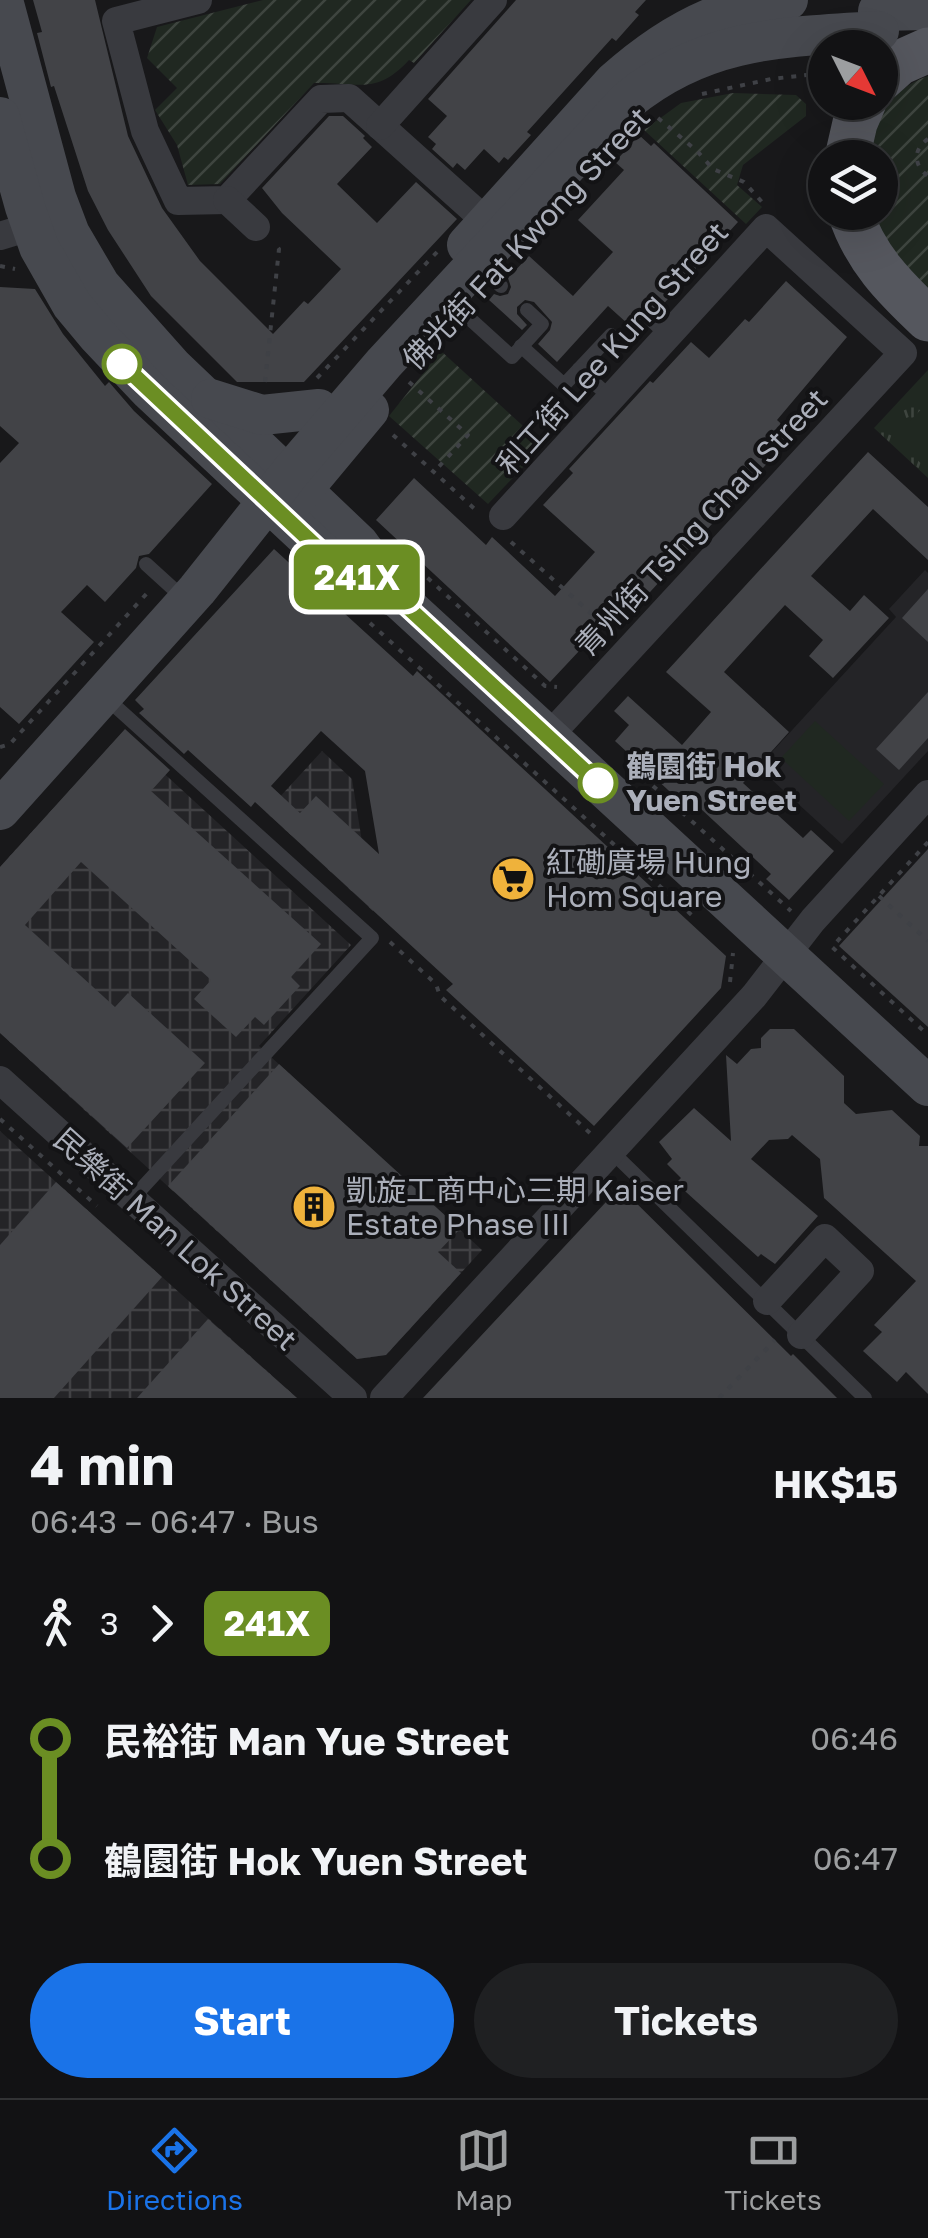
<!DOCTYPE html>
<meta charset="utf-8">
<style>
:root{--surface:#121214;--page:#1f2022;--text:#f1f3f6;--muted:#9c9ea0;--line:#313234;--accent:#1a73e8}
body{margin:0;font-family:"Golos Text","Noto Sans TC",sans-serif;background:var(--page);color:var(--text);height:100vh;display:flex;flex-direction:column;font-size:38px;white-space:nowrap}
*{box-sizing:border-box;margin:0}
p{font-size:32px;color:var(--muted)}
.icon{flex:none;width:55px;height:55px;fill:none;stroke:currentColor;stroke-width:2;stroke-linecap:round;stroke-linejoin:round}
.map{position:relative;height:1398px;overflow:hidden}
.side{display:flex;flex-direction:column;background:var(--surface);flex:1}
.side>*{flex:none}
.badge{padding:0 20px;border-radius:15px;font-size:35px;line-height:65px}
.needle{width:65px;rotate:132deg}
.buttons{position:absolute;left:808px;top:30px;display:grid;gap:20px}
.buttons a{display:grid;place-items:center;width:90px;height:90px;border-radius:50%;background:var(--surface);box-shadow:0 10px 40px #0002,0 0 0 2px var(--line);font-size:50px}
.map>.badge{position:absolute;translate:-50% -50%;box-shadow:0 0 0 5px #fff}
.legs{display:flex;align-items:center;gap:15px;height:110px;padding:0 30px;font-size:32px}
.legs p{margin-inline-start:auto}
.overview{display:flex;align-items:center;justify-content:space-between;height:170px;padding:0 30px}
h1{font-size:55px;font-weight:700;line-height:75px}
.button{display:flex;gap:20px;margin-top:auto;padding:20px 30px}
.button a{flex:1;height:115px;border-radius:60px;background:var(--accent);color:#fff;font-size:40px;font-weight:700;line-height:115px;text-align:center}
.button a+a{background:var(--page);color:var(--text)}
ul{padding:0 30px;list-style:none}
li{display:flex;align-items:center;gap:35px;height:120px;font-size:38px}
li i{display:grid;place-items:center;width:15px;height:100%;margin:0 12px;background:currentColor}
li i::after{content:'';width:25px;height:25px;margin:-12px;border:8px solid;border-radius:50%;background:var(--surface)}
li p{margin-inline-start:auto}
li:first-child i{background:linear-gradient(#0000 50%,currentColor 0)}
li:last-child i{background:linear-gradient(currentColor 50%,#0000 0)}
.dock{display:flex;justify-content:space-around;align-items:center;height:140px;border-top:2px solid var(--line);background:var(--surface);font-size:28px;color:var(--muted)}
.dock a{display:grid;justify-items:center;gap:5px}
.dock .selected{color:var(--accent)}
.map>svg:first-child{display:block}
.built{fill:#242427}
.industrial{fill:url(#industrial-grid)}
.park{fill:url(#park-tufts)}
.garden{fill:url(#garden-furrows)}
.pitch{fill:#202821}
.building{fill:#424347;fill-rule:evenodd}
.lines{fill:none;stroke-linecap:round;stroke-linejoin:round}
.path{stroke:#3f4146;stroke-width:4;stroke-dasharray:5 8;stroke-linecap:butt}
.lane{stroke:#393a3f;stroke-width:14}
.street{stroke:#393a3f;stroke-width:28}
.secondary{stroke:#47494f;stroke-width:40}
.primary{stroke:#55575e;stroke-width:45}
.secondary-bridge{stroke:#47494f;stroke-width:40}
.line-1-casing{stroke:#fff;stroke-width:22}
.line-1{stroke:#6b8e23;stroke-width:15}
.stop-1-dot{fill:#fff;stroke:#6b8e23;stroke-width:5}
.labels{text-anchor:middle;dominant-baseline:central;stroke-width:8;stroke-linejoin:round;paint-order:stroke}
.street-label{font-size:30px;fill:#abafba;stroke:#131315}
.stop-label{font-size:30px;font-weight:bold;fill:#abafba;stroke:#131315;text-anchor:start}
.poi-label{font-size:30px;fill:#abafba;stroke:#131315;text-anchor:start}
</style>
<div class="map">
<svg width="928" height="1398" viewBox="0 0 928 1398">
<defs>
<pattern id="industrial-grid" width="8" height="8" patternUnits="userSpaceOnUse" patternTransform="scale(2.5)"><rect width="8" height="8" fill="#242427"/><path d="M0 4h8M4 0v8" fill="none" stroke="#414144"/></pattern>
<pattern id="park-tufts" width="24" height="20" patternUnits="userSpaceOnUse" patternTransform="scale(2.5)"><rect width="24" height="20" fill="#202821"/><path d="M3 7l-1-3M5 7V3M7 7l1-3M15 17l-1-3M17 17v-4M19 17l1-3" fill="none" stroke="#3e453f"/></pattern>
<pattern id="garden-furrows" width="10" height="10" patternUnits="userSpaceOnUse" patternTransform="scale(2.5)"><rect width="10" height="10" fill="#202821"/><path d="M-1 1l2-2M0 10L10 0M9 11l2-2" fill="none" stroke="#3e453f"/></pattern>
</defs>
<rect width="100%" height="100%" fill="#18181a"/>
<path class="built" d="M 925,570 L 928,573 L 928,751 L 842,844 L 758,767 L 896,617 L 889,609 Z"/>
<g class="industrial">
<path d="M 121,734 L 351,945 L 259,1046 L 482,1250 L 386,1355 L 357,1359 L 0,1033 L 0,867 Z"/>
<path d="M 322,751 L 352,779 L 373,911 L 266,812 Z"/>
<path d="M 0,1131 L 56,1182 L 297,1398 L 0,1398 Z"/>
</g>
<path class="park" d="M 928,370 L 928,478 L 874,428 Z"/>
<g class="garden">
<path d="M 263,0 L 471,0 L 414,63 L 409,60 C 376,96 357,82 314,83 L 220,184 L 188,185 L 177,145 L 155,110 L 177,88 L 147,58 L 157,27 Z"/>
<path d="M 928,76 L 928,294 L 901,268 L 869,213 L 880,212 L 880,158 L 864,158 C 875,120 888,90 928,76 Z"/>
<path d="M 733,93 L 796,95 L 806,104 L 806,116 L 743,165 L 737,185 L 762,207 L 746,224 L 644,130 L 681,103 Z"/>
<path d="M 441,351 L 544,445 L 488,504 L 389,416 Z"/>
</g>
<g class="pitch">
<path d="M 928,402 L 928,470 L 894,438 Z"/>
<path d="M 815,721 L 884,784 L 849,821 L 781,758 Z"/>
</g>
<g class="building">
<path d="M 33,0 L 95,0 L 128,136 L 162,208 L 200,261 L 273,334 L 304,301 L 308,304 L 341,269 L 282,213 L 262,188 L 329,116 L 343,116 L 365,136 L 363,138 L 372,147 L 337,184 L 377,223 L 416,182 L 457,219 L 304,382 L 237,382 L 151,296 L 108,230 L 88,191 L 54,86 L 51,87 L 37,33 L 42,32 Z"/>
<path d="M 516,0 L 646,0 L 635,12 L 639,15 L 616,41 L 612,38 L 527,132 L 531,135 L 508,160 L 504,157 L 499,163 L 484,149 L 465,170 L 457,163 L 453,168 L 432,149 L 436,144 L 428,137 L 447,116 L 428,99 Z"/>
<path d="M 639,135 L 651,146 L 654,143 L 738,222 L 657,311 L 648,309 L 642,312 L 640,321 L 643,327 L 638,333 L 608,306 L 557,362 L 538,344 L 550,330 L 552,322 L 534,302 L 525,300 L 517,307 L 517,314 L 527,325 L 522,330 L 489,300 L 494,294 L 500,296 L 508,294 L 511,287 L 508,278 L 529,256 L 573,296 L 613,252 L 578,220 L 624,170 L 615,162 Z"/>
<path d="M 786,281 L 847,337 L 777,420 L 793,435 L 620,625 L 611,617 L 550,682 L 376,520 L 414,478 L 486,545 L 492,537 L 555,596 L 595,552 L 543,505 L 573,473 L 569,469 L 650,381 L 653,383 L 691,342 L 709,358 L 745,319 L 749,322 Z"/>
<path d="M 0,287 L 35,289 L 63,334 L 105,386 L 109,382 L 134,411 L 212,484 L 149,554 L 139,556 L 136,568 L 105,602 L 87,585 L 61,612 L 94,642 L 19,724 L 0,707 L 0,463 L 19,443 L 0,426 Z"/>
<path d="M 868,452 L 928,507 L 928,560 L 873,509 L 811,576 L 850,611 L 864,595 L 889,618 L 833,678 L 809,656 L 823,640 L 785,605 L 724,672 L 789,732 L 743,783 L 803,838 L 811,830 L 834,851 L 789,900 L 766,879 L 771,874 L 700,808 L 694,814 L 615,741 L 629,725 L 614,711 L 628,696 L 682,745 L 711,712 L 666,672 Z"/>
<path d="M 274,549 L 413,676 L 417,671 L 726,956 L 721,988 L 594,1126 L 446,990 L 453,984 L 255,802 L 251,807 L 188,750 L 184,754 L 139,713 L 144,709 L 135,700 ZM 321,731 L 365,771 L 379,854 L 316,796 L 300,813 L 271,786 Z"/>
<path d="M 928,589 L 928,642 L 902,618 Z"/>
<path d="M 928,692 L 928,738 L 899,770 L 876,749 Z"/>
<path d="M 125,729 L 170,770 L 151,791 L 321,944 L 291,977 L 300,986 L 264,1025 L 255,1017 L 236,1037 L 194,999 L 211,980 L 81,862 L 25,925 L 115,1007 L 128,993 L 205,1063 L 127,1148 L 0,1033 L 0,867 Z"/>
<path d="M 928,849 L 928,1027 L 839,946 Z"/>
<path d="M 770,1029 L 794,1029 L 844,1076 L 844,1103 L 856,1114 L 892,1110 L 920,1136 L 919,1146 L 928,1146 L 928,1394 L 906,1372 L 897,1382 L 863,1351 L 882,1332 L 874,1325 L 916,1281 L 824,1198 L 820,1159 L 792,1135 L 788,1139 L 769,1140 L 751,1159 L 818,1216 L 775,1264 L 761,1254 L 758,1257 L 676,1183 L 681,1178 L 667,1164 L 672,1159 L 659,1142 L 694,1108 L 731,1141 L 726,1055 L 737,1064 L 751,1049 L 761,1048 L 761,1038 Z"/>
<path d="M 279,1064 L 460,1229 L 438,1252 L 461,1273 L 386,1355 L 357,1359 L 168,1186 Z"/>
<path d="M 56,1182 L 162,1277 L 54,1398 L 0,1398 L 0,1245 Z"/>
<path d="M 620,1187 L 791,1356 L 793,1354 L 837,1398 L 423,1398 Z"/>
<path d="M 208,1319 L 297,1398 L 137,1398 Z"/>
</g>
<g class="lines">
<g class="path">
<path d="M 702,94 L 771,79 L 825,73"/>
<path d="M 658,118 L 697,151 L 713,169 L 744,182 L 762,202"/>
<path d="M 928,139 C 913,149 913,165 928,176"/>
<path d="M 0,266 L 15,269"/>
<path d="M 317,378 L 438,251"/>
<path d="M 265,382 L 279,249 L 274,244"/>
<path d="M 409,382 L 468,435 L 434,472"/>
<path d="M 393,435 L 478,512"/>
<path d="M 511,542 L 612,632"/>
<path d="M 418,569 L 545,686 L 557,687"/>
<path d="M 370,623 L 696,919"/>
<path d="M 0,747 L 10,744 L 149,591"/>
<path d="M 653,786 L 791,911"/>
<path d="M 928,842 L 832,947 L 928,1035"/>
<path d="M 879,896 L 928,941"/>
<path d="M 390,942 L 436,984 L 440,996 L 591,1134"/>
<path d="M 730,982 L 733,953"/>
<path d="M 0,1119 L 97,1206"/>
<path d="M 719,1398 L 775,1340"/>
</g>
<g class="lane">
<path d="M 479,266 L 501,286"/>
<path d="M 447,298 L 512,357 L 542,324 L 527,310"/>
<path d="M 650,319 L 668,336"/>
<path d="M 521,346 L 564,385 L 611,335"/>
<path d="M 579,369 L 611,398"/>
<path d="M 146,564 L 179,594"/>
<path d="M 104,696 L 372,938 L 132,1199"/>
<path d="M 611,1151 L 865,1398"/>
</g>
<g class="street">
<path d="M 198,0 L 116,21 L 145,131 L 178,201 L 227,200 L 321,99 L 349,98 L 496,230"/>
<path d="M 380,126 L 493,0"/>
<path d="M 227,200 L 256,227"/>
<path d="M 0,236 L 46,222"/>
<path d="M 503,516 L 766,228 L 903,353 L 548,737"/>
<path d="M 0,1080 L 353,1398"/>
<path d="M 767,1301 L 825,1238 L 860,1271 L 801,1335"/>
<path d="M 384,1398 L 754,996 L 813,920 L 928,794"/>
</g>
<g class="secondary">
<path d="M 3,0 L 56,197 L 70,234 L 100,285 L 173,367 L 359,544 L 400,600 L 928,1086"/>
<path d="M 878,11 L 928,10"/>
<path d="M 0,117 L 25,207 L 39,247 L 72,305 L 97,335 L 150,391 L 338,567 L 392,596"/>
<path d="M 467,245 L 614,82 C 662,39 722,3 788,0"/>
<path d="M 211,399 L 262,415 L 319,409"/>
<path d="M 284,512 L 369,410"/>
</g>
<g class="primary">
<path d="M 880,80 L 899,63 L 928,50"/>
<path d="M 847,158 L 855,123 L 864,102"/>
<path d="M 850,212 C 865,258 894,287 928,319"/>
</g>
<path class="secondary-bridge" d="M 0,810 L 197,590 L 294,468 L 384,363 L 627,101 C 705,37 783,37 879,31"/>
</g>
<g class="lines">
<defs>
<path id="line-1" d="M 122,364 L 338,567 L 400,600 L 598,783"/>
</defs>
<use href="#line-1" class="line-1-casing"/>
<use href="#line-1" class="line-1"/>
</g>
<defs>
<symbol id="supermarket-disc" viewBox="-11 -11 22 22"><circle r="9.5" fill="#efb23b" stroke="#131315"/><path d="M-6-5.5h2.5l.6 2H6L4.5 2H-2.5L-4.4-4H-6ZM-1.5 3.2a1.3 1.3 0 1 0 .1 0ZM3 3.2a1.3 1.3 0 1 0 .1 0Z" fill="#111"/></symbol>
<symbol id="building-disc" viewBox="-11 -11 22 22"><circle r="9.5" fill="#efb23b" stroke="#131315"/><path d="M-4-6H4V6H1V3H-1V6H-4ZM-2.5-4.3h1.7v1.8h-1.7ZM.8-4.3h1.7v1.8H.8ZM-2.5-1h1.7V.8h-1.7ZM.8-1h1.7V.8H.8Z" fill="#111"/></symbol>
</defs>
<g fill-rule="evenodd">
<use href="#supermarket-disc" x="488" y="854" width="50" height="50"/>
<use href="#building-disc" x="289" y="1182" width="50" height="50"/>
</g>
<g class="stop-1-dot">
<circle cx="122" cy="364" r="18"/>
<circle cx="598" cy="783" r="18"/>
</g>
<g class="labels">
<g class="street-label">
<text transform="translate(526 238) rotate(-47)">佛光街 Fat Kwong Street</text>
<text transform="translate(612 348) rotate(-48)">利工街 Lee Kung Street</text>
<text transform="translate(701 522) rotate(-47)">青州街 Tsing Chau Street</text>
<text transform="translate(176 1239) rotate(42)">民樂街 Man Lok Street</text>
</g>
<g class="stop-label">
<text x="626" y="766">鶴園街 Hok<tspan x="626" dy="34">Yuen Street</tspan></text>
</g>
<g class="poi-label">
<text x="546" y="862">紅磡廣場 Hung<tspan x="546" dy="34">Hom Square</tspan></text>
<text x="346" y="1190">凱旋工商中心三期 Kaiser<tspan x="346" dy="34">Estate Phase III</tspan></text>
</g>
</g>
</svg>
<div class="buttons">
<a><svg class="needle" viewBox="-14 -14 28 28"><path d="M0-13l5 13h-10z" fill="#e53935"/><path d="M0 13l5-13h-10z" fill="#9c9ea0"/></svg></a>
<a><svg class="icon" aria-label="layers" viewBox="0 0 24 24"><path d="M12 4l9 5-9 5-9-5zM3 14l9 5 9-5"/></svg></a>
</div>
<b class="badge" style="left:357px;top:577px;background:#6b8e23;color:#fff">241X</b>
</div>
<section class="side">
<div class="overview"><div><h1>4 min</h1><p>06:43 – 06:47 · Bus</p></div><b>HK$15</b></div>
<div class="legs"><svg class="icon" aria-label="walk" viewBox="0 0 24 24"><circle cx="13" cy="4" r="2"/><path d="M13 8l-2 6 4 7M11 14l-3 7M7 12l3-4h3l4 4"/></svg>3<svg class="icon" aria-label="forward" viewBox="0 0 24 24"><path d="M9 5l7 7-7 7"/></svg><b class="badge" style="background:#6b8e23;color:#fff">241X</b></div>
<ul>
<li><i style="color:#6b8e23"></i><b>民裕街 Man Yue Street</b><p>06:46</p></li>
<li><i style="color:#6b8e23"></i><b>鶴園街 Hok Yuen Street</b><p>06:47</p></li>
</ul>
<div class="button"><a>Start</a><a>Tickets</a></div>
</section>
<nav class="dock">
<a class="selected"><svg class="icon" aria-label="directions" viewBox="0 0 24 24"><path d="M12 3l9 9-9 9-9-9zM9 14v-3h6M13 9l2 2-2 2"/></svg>Directions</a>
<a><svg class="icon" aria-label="map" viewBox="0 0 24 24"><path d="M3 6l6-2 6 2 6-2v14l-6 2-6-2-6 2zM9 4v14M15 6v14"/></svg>Map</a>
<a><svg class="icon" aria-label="tickets" viewBox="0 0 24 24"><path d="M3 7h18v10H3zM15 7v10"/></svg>Tickets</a>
</nav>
